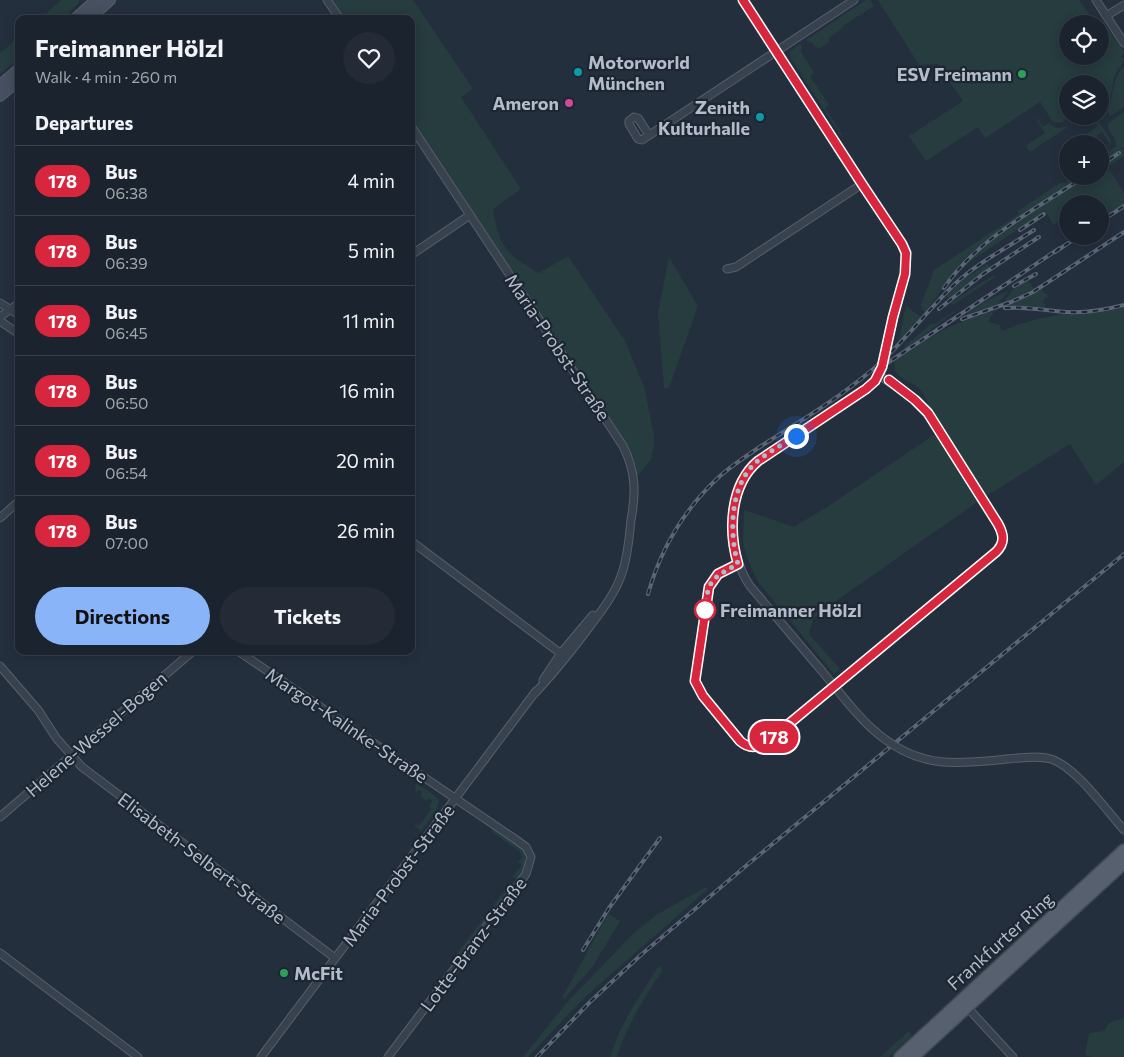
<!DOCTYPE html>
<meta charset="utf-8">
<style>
:root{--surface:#1b232e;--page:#242b36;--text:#f1f3f6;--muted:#a0a4aa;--line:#39404a;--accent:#8ab4f8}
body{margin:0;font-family:Commissioner,sans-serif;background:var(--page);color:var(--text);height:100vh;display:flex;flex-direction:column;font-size:19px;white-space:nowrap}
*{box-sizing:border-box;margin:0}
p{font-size:16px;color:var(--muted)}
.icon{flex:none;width:28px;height:28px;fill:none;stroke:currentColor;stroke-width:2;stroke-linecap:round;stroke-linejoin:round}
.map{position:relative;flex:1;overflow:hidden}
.side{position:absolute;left:15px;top:15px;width:400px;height:640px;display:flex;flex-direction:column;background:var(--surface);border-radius:10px;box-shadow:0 2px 12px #0003,0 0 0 1px var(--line)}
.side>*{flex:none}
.badge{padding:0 10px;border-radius:16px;font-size:18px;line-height:32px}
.controls{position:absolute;left:1059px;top:15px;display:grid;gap:10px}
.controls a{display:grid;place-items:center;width:50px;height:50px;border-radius:50%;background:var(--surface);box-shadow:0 2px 12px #0003,0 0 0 1px var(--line);font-size:25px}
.you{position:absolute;width:25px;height:25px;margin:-12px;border:4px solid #fff;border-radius:50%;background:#1a73e8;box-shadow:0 0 0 8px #1a73e833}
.map>.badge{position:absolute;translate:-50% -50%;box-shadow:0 0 0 2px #fff}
h2{padding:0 20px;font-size:19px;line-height:45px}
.round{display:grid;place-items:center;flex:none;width:52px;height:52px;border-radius:26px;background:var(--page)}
.headline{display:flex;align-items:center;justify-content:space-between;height:85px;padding:0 20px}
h1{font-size:24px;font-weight:700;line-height:38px}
.action{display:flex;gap:10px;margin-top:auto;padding:10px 20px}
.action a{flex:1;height:58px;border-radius:30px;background:var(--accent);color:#111;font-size:20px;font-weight:700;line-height:58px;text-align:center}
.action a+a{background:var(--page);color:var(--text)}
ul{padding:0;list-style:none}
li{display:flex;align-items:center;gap:15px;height:70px;padding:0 20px;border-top:1px solid var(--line)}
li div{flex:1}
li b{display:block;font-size:19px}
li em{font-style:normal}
li .badge{min-width:55px;font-weight:700;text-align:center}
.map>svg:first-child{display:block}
.green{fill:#263c3f}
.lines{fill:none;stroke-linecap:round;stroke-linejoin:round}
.street-casing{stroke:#565f6c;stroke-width:9}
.secondary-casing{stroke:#565f6c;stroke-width:12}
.primary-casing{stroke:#414a57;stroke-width:14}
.street{stroke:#38414e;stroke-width:7}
.secondary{stroke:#465061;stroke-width:10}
.primary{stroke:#56606e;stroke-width:11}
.rail-casing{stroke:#5a6575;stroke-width:4}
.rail{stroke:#1d2633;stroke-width:2;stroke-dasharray:5.5;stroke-linecap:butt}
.street-bridge-casing{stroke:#565f6c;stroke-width:9;stroke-linecap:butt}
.street-bridge{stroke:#38414e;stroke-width:7}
.line-casing{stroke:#fff;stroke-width:11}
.line{stroke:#d7263d;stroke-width:8}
.walk{stroke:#b4bcc9;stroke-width:5;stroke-dasharray:0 9}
.culture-dot{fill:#0f9aa8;stroke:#1d2633;stroke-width:2}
.leisure-dot{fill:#2e9e5b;stroke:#1d2633;stroke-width:2}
.hotel-dot{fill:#d1479c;stroke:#1d2633;stroke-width:2}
.stop-dot{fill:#fff;stroke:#d7263d;stroke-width:2.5}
.labels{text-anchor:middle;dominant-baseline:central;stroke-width:4.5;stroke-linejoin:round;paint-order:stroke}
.poi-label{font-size:18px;font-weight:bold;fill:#b4bcc9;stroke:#1d2633;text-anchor:end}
.street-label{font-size:18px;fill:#b4bcc9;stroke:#1d2633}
.stop-label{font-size:18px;font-weight:bold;fill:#b4bcc9;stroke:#1d2633;text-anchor:start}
</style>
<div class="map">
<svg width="1124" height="1057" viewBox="0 0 1124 1057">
<rect width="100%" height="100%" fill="#242f3e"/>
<g class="green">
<path d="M 61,0 L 79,0 L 79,3 L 63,19 L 40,19 Z"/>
<path d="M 333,0 L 413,0 L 473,89 L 461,97 L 521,189 L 493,209 C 500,248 505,253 539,273 L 568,256 L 625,341 L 645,389 L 654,437 L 654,446 L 651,459 L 638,476 L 634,461 L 621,435 L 411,119 L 411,19 L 345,19 Z"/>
<path d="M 866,0 L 870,0 L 874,6 L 844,25 L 841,29 L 829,38 L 829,42 L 818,49 L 811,42 L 810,43 L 806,40 Z"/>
<path d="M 878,0 L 1079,0 L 1097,24 L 1068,24 L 1068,56 L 1100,56 L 1099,24 L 1103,21 L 1124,52 L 1124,54 L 1121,56 L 1122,58 L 1124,58 C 1124,65 1118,67 1115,75 C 1110,88 1114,102 1100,111 L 1100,84 L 1068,84 L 1067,115 L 1063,123 L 1053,122 L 1040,102 L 985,138 L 978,127 L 926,161 L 909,136 L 963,101 L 937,64 L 919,65 Z"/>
<path d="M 19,37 L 19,58 L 0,74 L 0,53 Z"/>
<path d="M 800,44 L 802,46 L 801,52 L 814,72 L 810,76 L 829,105 L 825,108 L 842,134 L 841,136 L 790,57 L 790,51 Z"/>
<path d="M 1124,66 L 1124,107 L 1110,116 L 1107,110 C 1114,96 1112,77 1124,66 Z"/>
<path d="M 1124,112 L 1124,147 L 1120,149 L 1124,150 L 1124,156 L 1108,167 L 1124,193 L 1124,205 L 1100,221 L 1100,204 L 1068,204 L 1067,215 L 1054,225 L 1045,211 L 974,259 L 955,274 L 979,250 L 1001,234 L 999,232 L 974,250 L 960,264 L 925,313 L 922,309 L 921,304 L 934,270 L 1019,214 L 1018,211 L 1060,183 L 1065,183 L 1076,176 L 1100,176 L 1100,158 L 1116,146 C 1117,137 1107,132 1108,123 Z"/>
<path d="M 1037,118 L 1043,127 L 1049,123 C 1057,131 1061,127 1069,126 L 1030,152 L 1026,146 L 1045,133 L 1036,119 Z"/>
<path d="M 1096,118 L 1111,140 L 1111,145 L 1102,132 L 1090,140 L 1086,134 L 1098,126 L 1094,119 Z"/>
<path d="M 669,257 L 698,306 L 669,388 L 664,388 L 658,313 Z"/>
<path d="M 987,264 L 990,268 L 948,300 L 947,295 L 964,279 Z"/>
<path d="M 994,275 L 995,277 L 953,305 L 950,303 Z"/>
<path d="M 1001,280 L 955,311 L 906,349 L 904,347 L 931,324 L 935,324 Z"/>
<path d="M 1029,281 L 1034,289 L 1003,303 L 1014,288 Z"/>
<path d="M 1041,289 L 1049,297 L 1045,298 L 1043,302 L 1046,305 L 1044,307 L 1006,306 Z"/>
<path d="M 1008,291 L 998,304 L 965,315 L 984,302 Z"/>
<path d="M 906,306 L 921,317 L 898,343 Z"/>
<path d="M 1124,307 L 1124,462 L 1096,485 L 1070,444 L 983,498 L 836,601 L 813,619 L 809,634 L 840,669 L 834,674 L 758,582 L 747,558 L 743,542 L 744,510 L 794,527 L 830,505 L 938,432 C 935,422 927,398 921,391 C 912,378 891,381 895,360 L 941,331 L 965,320 L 994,311 L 988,322 L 1000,325 L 1002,331 C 1025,321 1049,316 1074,313 C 1091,311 1108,313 1124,307 Z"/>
<path d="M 416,783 L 434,795 L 439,801 L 435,813 L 421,831 L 415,826 L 415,824 L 419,826 L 431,809 L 429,807 L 432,800 L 429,798 L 426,801 L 420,796 L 422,792 L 419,790 L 416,793 L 415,785 Z"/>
<path d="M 494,827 C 515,842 538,851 519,880 L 512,877 L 522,865 L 518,862 L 522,857 L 520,852 L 491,831 Z"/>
<path d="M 511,882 L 515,885 L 461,957 L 458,959 L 455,956 Z"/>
<path d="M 706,887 L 708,889 L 584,998 L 528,1057 L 523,1057 L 569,1000 L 636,931 L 658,914 Z"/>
<path d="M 608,914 L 620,921 L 593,966 L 564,999 L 562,998 Z"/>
<path d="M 659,966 L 663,970 C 644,997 627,1025 617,1057 L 610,1057 C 620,1024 640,995 659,966 Z"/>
<path d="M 1124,1018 L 1124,1057 L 1092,1057 L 1085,1055 L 1089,1033 L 1104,1031 L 1109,1023 Z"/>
<path d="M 909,1031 L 912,1035 L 889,1057 L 880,1057 Z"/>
</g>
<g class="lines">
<defs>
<g id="street">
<path d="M 327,0 L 340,19"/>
<path d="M 743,0 L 902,244 L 906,253 L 906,268 L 884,358 L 879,375 L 866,389 L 758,461 C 725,490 726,551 750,586 L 821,670"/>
<path d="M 1096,0 L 1124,43"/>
<path d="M 1106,16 L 1124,5"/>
<path d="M 411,126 L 623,446 C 636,472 636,492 631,520 C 629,538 628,556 622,573 C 616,592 603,609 591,625 C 573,649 555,672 535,693"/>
<path d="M 649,135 L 638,118 L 634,117 L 629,121 L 629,124 L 638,139 L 642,140 L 854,0"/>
<path d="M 411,255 L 470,215"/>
<path d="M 727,269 L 736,267 L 862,184"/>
<path d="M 0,303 L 19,315"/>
<path d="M 0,317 L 19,303"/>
<path d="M 0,321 L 19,334"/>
<path d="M 0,518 L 19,501"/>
<path d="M 411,541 L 564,656"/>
<path d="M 738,564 L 718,574 L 709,587 L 695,681 L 703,696 L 740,741 C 749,749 757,748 767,742 L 1000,548 L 1003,539 L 999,524 L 928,413 L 915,400 L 879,375"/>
<path d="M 238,651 L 515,839 L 526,847 L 531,857 L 526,874 L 388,1057"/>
<path d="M 0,666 L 38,710 L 57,739 L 82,767 L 335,958"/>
<path d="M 543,680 L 561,653 L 593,615"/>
<path d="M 1019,758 C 1030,757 1041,756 1051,759 C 1076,767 1106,810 1124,830"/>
<path d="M 0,817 L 193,651"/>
<path d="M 0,953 L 138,1057"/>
<path d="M 966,1006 L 1013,1057"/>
<path d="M 261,1057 L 536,691"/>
</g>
<g id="secondary">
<path d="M 75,19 L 96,0"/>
<path d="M 89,19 L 110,0"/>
<path d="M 0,85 L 19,69"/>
<path d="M 0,96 L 19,80"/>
</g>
<g id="primary">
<path d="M 900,1057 L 1124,850"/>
<path d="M 913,1057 L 1124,863"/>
</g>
</defs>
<use href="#street" class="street-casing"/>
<use href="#secondary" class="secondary-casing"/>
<use href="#primary" class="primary-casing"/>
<use href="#street" class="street"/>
<use href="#secondary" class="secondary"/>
<use href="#primary" class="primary"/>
<defs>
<g id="rail">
<path d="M 1100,166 L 1119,153"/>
<path d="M 1100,222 L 1124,206"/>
<path d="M 1020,230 L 1044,214"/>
<path d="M 1055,252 L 1079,236"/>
<path d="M 1014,286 L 1036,274"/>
<path d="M 944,288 C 978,238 1035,210 1085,176"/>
<path d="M 1005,308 C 1026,306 1046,311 1067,312 C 1086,313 1105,310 1124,305"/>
<path d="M 939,309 L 983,274 L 1039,237"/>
<path d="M 962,319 L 1011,302 L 1033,292 L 1124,232"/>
<path d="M 883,366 L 1060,248"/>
<path d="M 648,594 C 661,548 685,508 720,476 C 735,463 752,452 769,441 C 804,419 840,397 872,370 C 903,344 926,311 956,283 C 979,262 1008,247 1034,230"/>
<path d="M 583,950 L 609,908 L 660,838"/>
<path d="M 537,1057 L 590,1002 L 642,954 L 747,865 L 1124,554"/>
</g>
</defs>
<use href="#rail" class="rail-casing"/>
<use href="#rail" class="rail"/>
<defs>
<path id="street-bridge" d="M 821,670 C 855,711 885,757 943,762 C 968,764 994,760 1019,758"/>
</defs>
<use href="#street-bridge" class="street-bridge-casing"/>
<use href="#street-bridge" class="street-bridge"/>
</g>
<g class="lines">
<defs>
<path id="line" d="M 743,0 L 862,184 L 902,244 L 906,253 L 905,274 L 893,317 L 882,367 L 875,381 L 866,389 L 758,461 C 730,485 728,530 738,564 L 718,574 L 709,587 L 695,681 L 703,696 L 740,741 C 749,749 757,748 767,742 L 996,552 C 1005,543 1004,535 998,524 L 928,413 L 915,400 L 889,380"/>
</defs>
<use href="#line" class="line-casing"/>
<use href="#line" class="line"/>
<path class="walk" d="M 705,610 C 708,581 710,579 738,564 C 729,533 730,488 754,464 C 766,453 782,445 796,436"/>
</g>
<g class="culture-dot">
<circle cx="578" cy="72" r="5"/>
<circle cx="760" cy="117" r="5"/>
</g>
<g class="leisure-dot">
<circle cx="1022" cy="74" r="5"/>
<circle cx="284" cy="973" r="5"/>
</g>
<circle class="hotel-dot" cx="569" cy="103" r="5"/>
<circle class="stop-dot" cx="705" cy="610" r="10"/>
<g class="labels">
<g class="poi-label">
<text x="588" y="62" text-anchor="start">Motorworld<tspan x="588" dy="21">München</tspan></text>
<text x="1012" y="74">ESV Freimann</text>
<text x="559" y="103">Ameron</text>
<text x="750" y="107">Zenith<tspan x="750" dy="21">Kulturhalle</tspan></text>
<text x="294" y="973" text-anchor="start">McFit</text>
</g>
<g class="street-label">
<text transform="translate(558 347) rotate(56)">Maria-Probst-Straße</text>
<text transform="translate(347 725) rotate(34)">Margot-Kalinke-Straße</text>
<text transform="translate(96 734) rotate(-41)">Helene-Wessel-Bogen</text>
<text transform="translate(202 858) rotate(37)">Elisabeth-Selbert-Straße</text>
<text transform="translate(398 875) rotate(-53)">Maria-Probst-Straße</text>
<text transform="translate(1000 941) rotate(-42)">Frankfurter Ring</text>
<text transform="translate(473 944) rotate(-53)">Lotte-Branz-Straße</text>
</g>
<g class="stop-label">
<text x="720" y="610">Freimanner Hölzl</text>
</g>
</g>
</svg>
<div class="controls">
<a><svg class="icon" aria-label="locate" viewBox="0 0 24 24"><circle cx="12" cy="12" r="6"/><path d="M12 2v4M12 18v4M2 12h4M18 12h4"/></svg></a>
<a><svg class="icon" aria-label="layers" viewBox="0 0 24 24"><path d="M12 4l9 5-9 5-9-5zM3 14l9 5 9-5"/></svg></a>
<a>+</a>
<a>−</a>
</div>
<div class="you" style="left:796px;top:436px"></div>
<b class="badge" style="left:774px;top:737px;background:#d7263d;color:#fff">178</b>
<section class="side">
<div class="headline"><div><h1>Freimanner Hölzl</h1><p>Walk · 4 min · 260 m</p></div><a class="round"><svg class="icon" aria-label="heart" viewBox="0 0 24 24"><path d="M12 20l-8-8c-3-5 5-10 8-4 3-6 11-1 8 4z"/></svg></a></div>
<h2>Departures</h2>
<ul>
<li><span class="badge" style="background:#d7263d;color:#fff">178</span><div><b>Bus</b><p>06:38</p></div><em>4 min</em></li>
<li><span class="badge" style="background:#d7263d;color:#fff">178</span><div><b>Bus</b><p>06:39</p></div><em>5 min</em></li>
<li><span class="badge" style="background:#d7263d;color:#fff">178</span><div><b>Bus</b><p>06:45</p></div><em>11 min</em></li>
<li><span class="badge" style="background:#d7263d;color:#fff">178</span><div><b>Bus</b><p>06:50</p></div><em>16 min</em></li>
<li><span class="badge" style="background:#d7263d;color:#fff">178</span><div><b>Bus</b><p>06:54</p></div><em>20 min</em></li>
<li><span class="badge" style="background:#d7263d;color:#fff">178</span><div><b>Bus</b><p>07:00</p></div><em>26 min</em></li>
</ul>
<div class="action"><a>Directions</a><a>Tickets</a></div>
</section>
</div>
